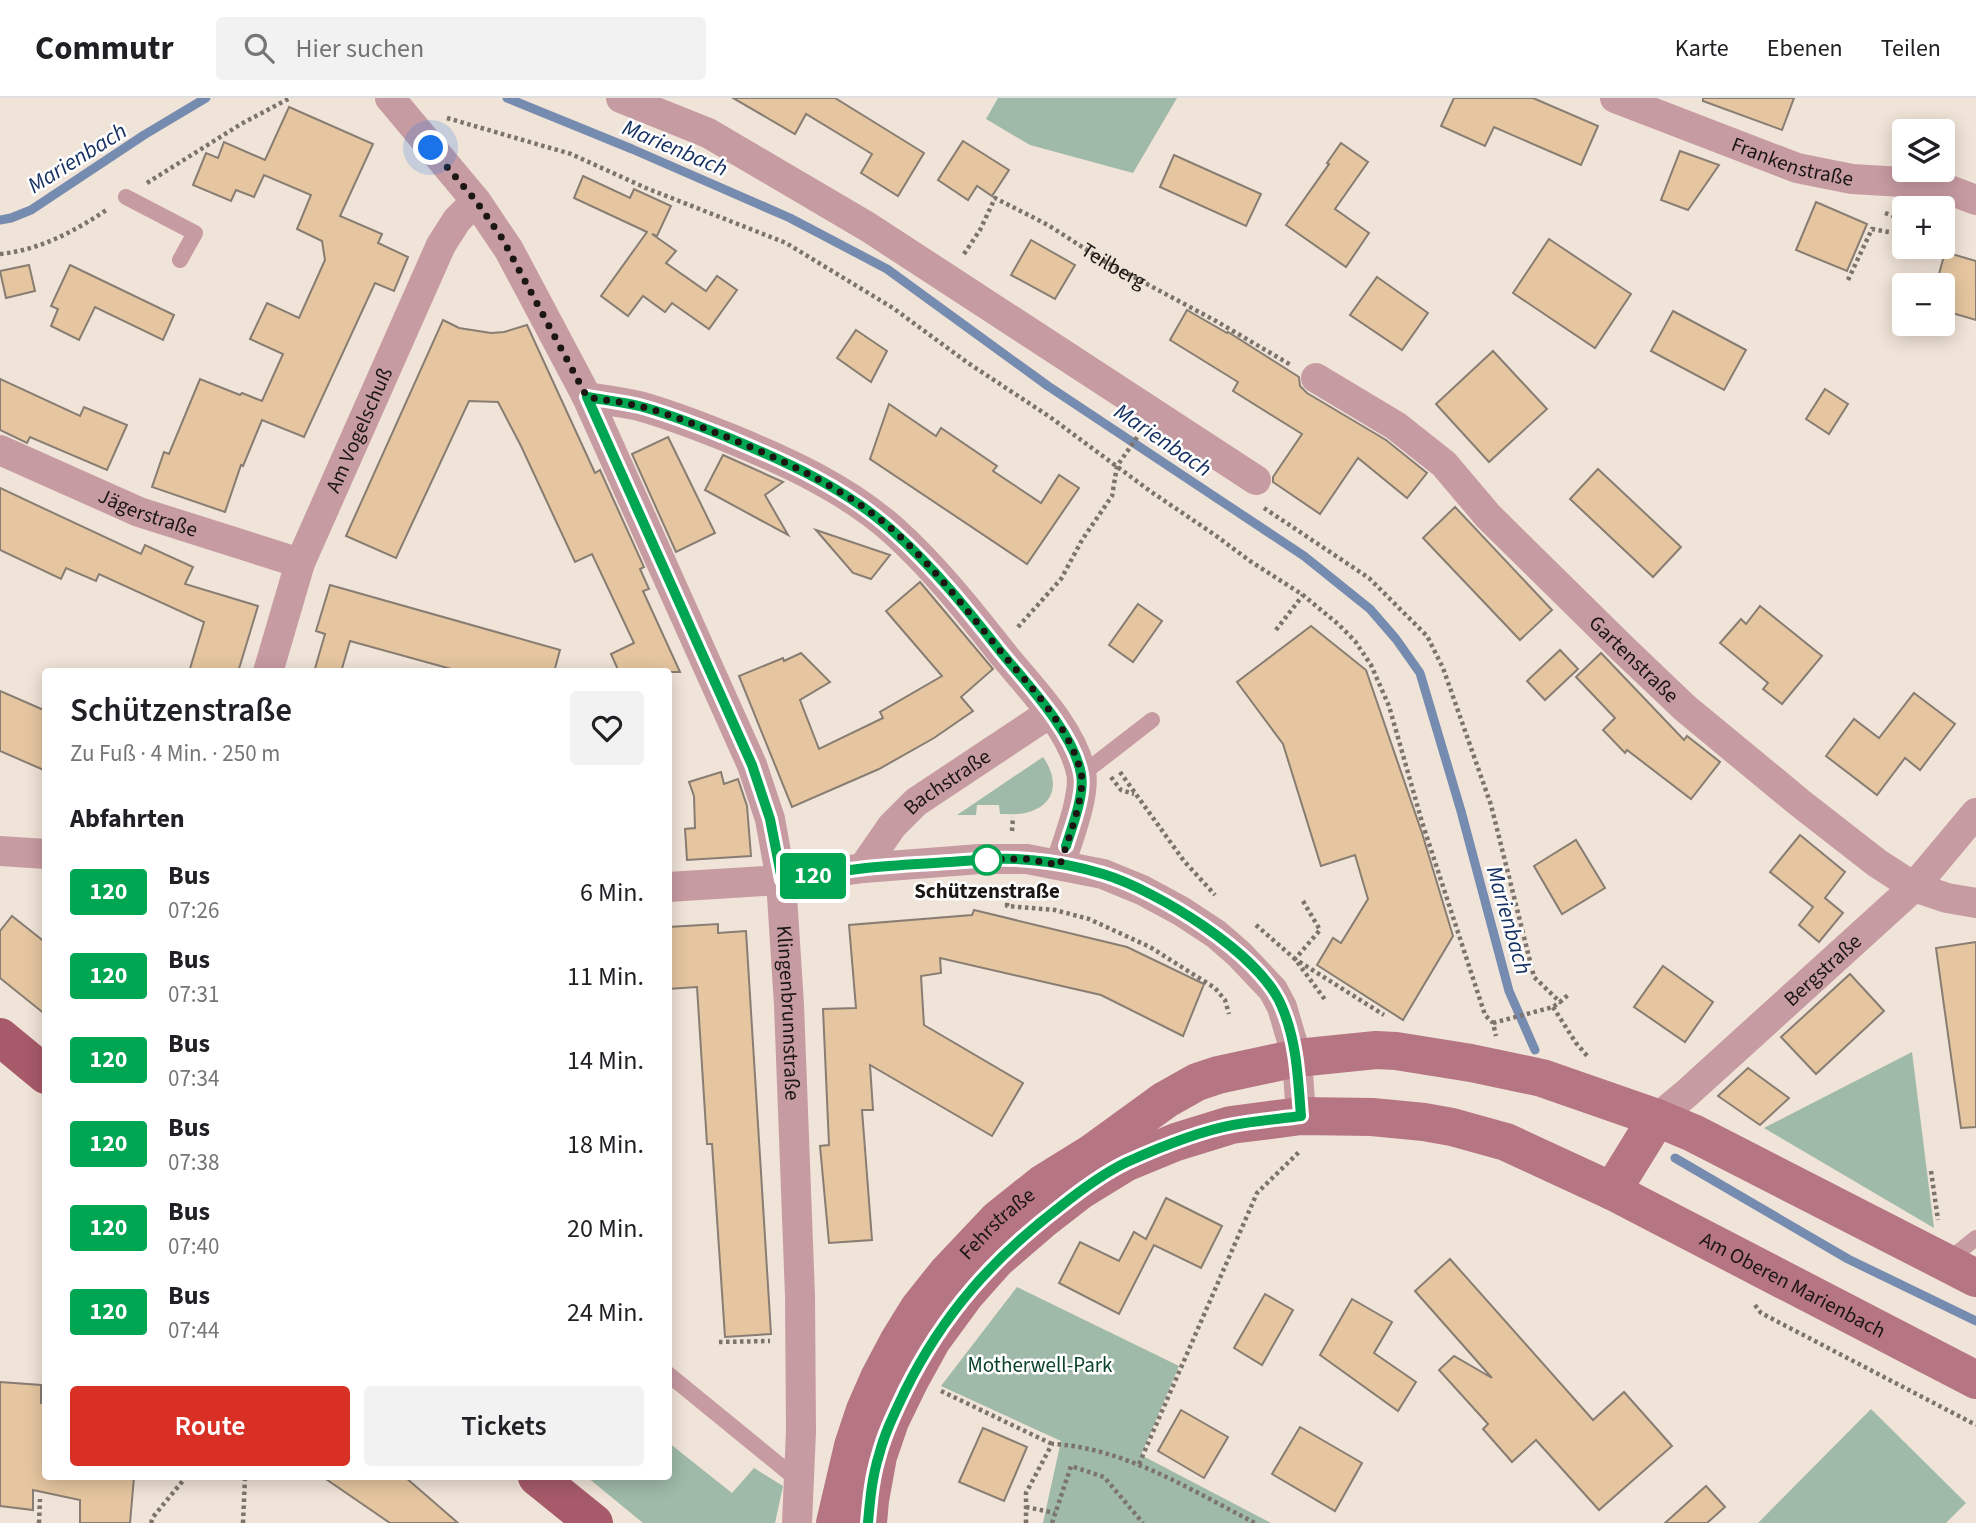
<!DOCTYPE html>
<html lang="de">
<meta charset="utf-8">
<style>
:root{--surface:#fff;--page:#f2f2f2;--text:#202124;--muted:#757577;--line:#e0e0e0;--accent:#d93025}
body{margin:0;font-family:"Source Sans 3",sans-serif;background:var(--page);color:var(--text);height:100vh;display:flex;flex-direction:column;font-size:26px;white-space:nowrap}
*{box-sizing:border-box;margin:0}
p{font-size:23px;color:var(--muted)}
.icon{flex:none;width:38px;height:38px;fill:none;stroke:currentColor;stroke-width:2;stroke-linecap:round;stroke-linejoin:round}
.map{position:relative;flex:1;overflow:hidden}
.details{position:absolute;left:42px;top:570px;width:630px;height:812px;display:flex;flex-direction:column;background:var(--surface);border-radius:7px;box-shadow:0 4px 18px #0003}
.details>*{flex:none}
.badge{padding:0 14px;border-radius:5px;font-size:24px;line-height:46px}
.controls{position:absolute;left:1892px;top:21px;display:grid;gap:14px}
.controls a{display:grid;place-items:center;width:63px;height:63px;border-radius:7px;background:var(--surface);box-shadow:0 4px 18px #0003;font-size:35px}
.you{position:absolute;width:35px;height:35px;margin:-18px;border:5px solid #fff;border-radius:50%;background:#1a73e8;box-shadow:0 0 0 10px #1a73e833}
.map>.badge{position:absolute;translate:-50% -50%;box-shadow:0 0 0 4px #fff}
h2{padding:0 28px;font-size:26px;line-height:63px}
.round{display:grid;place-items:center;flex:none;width:74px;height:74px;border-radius:7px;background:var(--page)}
.summary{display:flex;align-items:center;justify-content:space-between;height:119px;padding:0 28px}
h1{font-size:33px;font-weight:600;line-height:52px}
.cta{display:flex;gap:14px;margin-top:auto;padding:14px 28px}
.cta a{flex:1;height:80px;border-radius:7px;background:var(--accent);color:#fff;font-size:28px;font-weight:600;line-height:80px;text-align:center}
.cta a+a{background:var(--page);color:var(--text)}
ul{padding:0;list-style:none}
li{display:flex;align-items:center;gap:21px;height:84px;padding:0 28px}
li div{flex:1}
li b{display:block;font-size:26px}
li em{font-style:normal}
li .badge{min-width:77px;font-weight:700;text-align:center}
header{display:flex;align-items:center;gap:42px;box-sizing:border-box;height:98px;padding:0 35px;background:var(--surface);border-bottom:2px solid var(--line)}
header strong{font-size:33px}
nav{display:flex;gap:38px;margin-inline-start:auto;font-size:24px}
.search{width:490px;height:63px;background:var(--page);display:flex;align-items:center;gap:18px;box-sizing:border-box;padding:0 24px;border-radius:7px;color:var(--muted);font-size:26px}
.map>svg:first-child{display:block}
.green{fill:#9fbaa9}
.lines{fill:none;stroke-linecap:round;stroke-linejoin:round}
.stream{stroke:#758baf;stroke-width:9}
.building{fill:#e5c6a0;stroke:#887d72;stroke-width:2}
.path{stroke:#7c746c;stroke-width:4.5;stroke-dasharray:3.5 3.5;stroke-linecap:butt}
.lane{stroke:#c79ba2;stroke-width:16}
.street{stroke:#c79ba2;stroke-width:30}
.secondary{stroke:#b67582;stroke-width:38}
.primary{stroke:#a75a6a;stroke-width:38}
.line-casing{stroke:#fff;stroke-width:16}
.line{stroke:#00a651;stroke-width:10}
.walk{stroke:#1c1713;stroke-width:7;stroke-dasharray:0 12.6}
.stop-dot{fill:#fff;stroke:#00a651;stroke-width:3.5}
.labels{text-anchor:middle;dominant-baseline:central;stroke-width:5;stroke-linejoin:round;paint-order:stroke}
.street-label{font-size:21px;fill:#1c1713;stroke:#fff}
.stop-label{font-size:21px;font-weight:bold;fill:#1c1713;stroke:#fff}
.park-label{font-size:21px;fill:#0a4329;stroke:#fff}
.water-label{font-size:23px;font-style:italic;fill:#163161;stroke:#fff}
</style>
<header>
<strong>Commutr</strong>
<div class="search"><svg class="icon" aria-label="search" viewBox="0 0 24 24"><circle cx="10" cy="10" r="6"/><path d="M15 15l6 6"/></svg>Hier suchen</div>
<nav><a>Karte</a><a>Ebenen</a><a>Teilen</a></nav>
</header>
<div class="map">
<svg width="1976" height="1425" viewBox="0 0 1976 1425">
<rect width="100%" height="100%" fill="#f0e3d7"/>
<g class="green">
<path d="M 998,0 L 1177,0 L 1133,75 L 1030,47 L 986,21 Z"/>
<path d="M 1043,659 C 1058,680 1058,705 1029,714 C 1020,717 1009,716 1000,716 L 999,707 L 977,707 L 976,717 L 957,717 Z"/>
<path d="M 1912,954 L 1934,1130 L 1764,1030 Z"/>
<path d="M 1017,1189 L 1179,1268 L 1141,1357 L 1271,1425 L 1043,1425 L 1061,1343 L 941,1288 Z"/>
<path d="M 1871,1311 L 1966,1405 L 1946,1425 L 1758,1425 Z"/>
<path d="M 669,1345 L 732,1395 L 754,1370 L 783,1388 L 775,1425 L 643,1425 L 587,1379 L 668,1379 Z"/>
</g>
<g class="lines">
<g class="stream">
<path d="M 507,0 L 632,51 L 790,120 L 887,171 L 1048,288 L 1304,458 L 1370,511 L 1396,541 L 1420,575 L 1461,713 L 1509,893 L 1535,952"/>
<path d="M 0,122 L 11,120 L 31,112 L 144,37 L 206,0"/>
<path d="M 1675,1060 L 1848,1161 L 1976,1223"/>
</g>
</g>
<g class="building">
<path d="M 733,0 L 835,0 L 924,55 L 898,98 L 861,75 L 872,56 L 806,16 L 795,36 Z"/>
<path d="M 1454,0 L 1533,0 L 1598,28 L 1581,67 L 1494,29 L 1485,48 L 1441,28 Z"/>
<path d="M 1703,0 L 1794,0 L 1782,32 L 1703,3 Z"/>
<path d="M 289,9 L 373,46 L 340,118 L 382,136 L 378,145 L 408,159 L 394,193 L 375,185 L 304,339 L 262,322 L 243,368 L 241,367 L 225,414 L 152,389 L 164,354 L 169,356 L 200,281 L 240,297 L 242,295 L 262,303 L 283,256 L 250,241 L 267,205 L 299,220 L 325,162 L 322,143 L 297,131 L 311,97 L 264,77 L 254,99 L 236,92 L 231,103 L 193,87 L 206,55 L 218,60 L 224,44 L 265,62 Z"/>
<path d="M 963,43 L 1009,72 L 992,98 L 977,88 L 968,102 L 938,82 Z"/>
<path d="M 1341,45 L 1368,64 L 1335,111 L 1369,135 L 1346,169 L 1286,127 L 1329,66 L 1327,65 Z"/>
<path d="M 1680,53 L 1719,67 L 1688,112 L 1661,102 Z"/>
<path d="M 1174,57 L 1261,96 L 1246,128 L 1160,89 Z"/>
<path d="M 583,78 L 630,100 L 634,91 L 671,108 L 657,138 L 652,136 L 676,153 L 666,165 L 706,193 L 717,178 L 737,192 L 709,231 L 672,205 L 665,214 L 643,198 L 628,218 L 601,198 L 647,134 L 574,100 Z"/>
<path d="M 1816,104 L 1867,126 L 1847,173 L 1796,152 Z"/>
<path d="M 1549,141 L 1631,196 L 1595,250 L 1513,195 Z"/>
<path d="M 1031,142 L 1075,167 L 1055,201 L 1011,177 Z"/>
<path d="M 1945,154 L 1976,163 L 1976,222 L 1942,212 L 1942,187 L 1936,187 Z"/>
<path d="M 29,167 L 35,193 L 6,200 L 0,173 Z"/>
<path d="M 70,167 L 174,217 L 163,242 L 95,209 L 79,242 L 51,228 L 58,211 L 51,208 Z"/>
<path d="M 1377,179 L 1428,215 L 1402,252 L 1350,217 Z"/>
<path d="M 1187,212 L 1227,235 L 1228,234 L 1299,279 L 1300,288 L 1307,295 L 1386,342 L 1427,375 L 1407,400 L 1358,360 L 1320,416 L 1273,384 L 1273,379 L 1302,336 L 1233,293 L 1238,284 L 1170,242 Z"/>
<path d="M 1673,213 L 1746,252 L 1724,292 L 1651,253 Z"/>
<path d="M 443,222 L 459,230 L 491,235 L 504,234 L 527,227 L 595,375 L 600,372 L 644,469 L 640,471 L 649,491 L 643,493 L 680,574 L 619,574 L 611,556 L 634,545 L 592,456 L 575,464 L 521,348 L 498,304 L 469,303 L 396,460 L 346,438 Z"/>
<path d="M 856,232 L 887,253 L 871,284 L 837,260 Z"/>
<path d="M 1493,253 L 1547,311 L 1489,364 L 1436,306 Z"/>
<path d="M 0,281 L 80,318 L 84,309 L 127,327 L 107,372 L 30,339 L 27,345 L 0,332 Z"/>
<path d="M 1825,291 L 1848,306 L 1829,336 L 1806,321 Z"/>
<path d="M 889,306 L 936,338 L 941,330 L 997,368 L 993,373 L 1041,405 L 1059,377 L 1079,390 L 1027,466 L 870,361 Z"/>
<path d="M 668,339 L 715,435 L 676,454 L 632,356 Z"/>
<path d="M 723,357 L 783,384 L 765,397 L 788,437 L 705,392 Z"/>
<path d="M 1598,371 L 1681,449 L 1653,479 L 1570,401 Z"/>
<path d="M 0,390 L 141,456 L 145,447 L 193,469 L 185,486 L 258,508 L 238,574 L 189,574 L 204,524 L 99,476 L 96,483 L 66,470 L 61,481 L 0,452 Z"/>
<path d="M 1455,409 L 1552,512 L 1520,542 L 1423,440 Z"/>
<path d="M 816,432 L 890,457 L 871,481 L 853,475 Z"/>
<path d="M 920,484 L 993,571 L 961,599 L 973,613 L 934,640 L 879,671 L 792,709 L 739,578 L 783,560 L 784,563 L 801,555 L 830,584 L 800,602 L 819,651 L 883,620 L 880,614 L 942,578 L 886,513 Z"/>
<path d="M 330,487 L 560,552 L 554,574 L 462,574 L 350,543 L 341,574 L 314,574 L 325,536 L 316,533 Z"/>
<path d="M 1138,506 L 1162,523 L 1133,564 L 1109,547 Z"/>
<path d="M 1760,508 L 1822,558 L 1782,606 L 1763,591 L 1768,585 L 1720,545 L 1741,521 L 1746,526 Z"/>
<path d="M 1311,528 L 1366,572 L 1422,735 L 1453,838 L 1403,922 L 1317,867 L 1333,840 L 1341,845 L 1368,801 L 1355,757 L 1321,768 L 1283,646 L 1237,584 Z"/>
<path d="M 1560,552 L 1578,571 L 1545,602 L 1527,583 Z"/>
<path d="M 1601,555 L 1684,642 L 1687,638 L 1720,664 L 1691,701 L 1627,652 L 1625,655 L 1603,632 L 1615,620 L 1576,579 Z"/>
<path d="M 0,593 L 46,613 L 46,673 L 0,653 Z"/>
<path d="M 1914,595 L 1955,626 L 1920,672 L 1905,660 L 1877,697 L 1826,658 L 1854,621 L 1879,640 Z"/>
<path d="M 721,674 L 724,686 L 738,681 L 747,708 L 751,758 L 687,762 L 685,731 L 695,730 L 694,698 L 689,684 Z"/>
<path d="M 1800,737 L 1845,774 L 1825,800 L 1843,815 L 1819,844 L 1799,827 L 1813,809 L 1770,774 Z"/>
<path d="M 1576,742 L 1605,790 L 1562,816 L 1534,768 Z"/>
<path d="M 974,812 L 1127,849 L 1204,886 L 1183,938 L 1101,897 L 940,860 L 941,875 L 921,878 L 924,927 L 1023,985 L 992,1038 L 870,967 L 873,1012 L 862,1012 L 872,1142 L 829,1145 L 820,1048 L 829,1047 L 823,911 L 856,910 L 849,827 L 972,817 Z"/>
<path d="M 12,818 L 46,845 L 46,917 L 0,880 L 0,833 Z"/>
<path d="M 718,826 L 718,835 L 746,833 L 771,1236 L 725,1239 L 712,1046 L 707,1046 L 697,889 L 668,891 L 668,829 Z"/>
<path d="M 1976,844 L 1976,1029 L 1961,1030 L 1936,850 Z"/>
<path d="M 1663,868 L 1713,904 L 1685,944 L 1634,909 Z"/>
<path d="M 1850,876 L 1884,913 L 1816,976 L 1781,939 Z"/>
<path d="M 1748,970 L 1789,1000 L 1760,1027 L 1718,998 Z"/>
<path d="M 1166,1100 L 1222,1128 L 1201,1170 L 1154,1147 L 1119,1216 L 1059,1185 L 1080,1144 L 1119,1163 L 1134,1134 L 1146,1141 Z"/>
<path d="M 1450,1161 L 1593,1322 L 1624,1294 L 1672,1348 L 1599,1412 L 1536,1342 L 1512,1364 L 1483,1331 L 1488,1326 L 1439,1272 L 1454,1258 L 1492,1280 L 1415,1193 Z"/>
<path d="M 1265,1196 L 1293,1212 L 1262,1267 L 1234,1250 Z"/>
<path d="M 1352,1201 L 1392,1224 L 1374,1255 L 1416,1284 L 1398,1313 L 1320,1257 Z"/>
<path d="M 0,1284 L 41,1287 L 41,1305 L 46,1306 L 46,1379 L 134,1379 L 130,1425 L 80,1425 L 80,1402 L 33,1392 L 33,1412 L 0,1408 Z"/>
<path d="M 1181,1312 L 1228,1339 L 1204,1380 L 1158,1353 Z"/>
<path d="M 1300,1329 L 1362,1365 L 1335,1413 L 1272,1376 Z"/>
<path d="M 983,1330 L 1027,1349 L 1004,1403 L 959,1384 Z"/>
<path d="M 323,1379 L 405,1379 L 458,1425 L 390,1425 Z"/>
<path d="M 1706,1388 L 1725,1409 L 1707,1425 L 1665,1425 Z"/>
</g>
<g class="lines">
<g class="path">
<path d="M 447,20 L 571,56 L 646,90 L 786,145 L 893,210 L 968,265 L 1050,319 L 1150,393 L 1215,437 L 1250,463 L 1303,497 L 1338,526 L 1355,543 L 1371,567 L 1389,608 L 1422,724 L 1485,917 L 1493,925 L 1496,938"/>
<path d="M 147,85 L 241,26 L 290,0"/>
<path d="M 1885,115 L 1904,122"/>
<path d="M 0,156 C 40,152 75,133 108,111"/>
<path id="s1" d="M 964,156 L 980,132 L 995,100 L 1048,127 L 1104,163 L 1216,223 L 1291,267"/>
<path d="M 1848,182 L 1872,131 L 1894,135 L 1904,135"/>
<path d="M 1264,410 L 1369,480 L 1427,538 L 1443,570 L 1491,707 L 1534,879 L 1560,904 L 1568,897"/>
<path d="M 1018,529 L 1061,481 L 1082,442 L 1112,398 L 1117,368 L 1138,338"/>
<path d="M 1276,532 L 1303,497"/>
<path d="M 1120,674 L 1184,763 L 1215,797"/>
<path d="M 1111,679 L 1121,692 L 1134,696"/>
<path d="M 1012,733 L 1013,719"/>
<path d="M 1008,791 L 1007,808 L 1055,812 L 1089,821 L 1150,849 L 1215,890 L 1225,902 L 1229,916"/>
<path d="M 1303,803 L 1320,832 L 1295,861 L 1384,917"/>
<path d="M 1256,827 L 1295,861 L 1326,903"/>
<path d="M 1553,909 L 1576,945 L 1589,960"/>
<path d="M 1493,925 L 1553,909 L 1560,904"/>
<path d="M 1931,1073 L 1938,1122"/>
<path d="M 1755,1207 L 1761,1215 L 1976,1327"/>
<path d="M 719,1244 L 770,1243"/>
<path d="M 941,1293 L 1052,1346"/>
<path d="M 1139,1366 L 1257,1095 L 1300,1053"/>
<path d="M 1026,1409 L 1055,1415"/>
<path d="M 39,1425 L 40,1401"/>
<path d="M 151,1425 L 153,1419 L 186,1379"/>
<path d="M 243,1425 L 245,1379"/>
<path d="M 1026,1425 L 1026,1395 L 1052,1346 C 1123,1349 1193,1393 1255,1425"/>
<path d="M 1052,1425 L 1071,1368 L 1104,1379 L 1143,1425"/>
</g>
<g class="lane">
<path d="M 126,99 L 195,135 L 180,162"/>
<path d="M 1081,677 L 1152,622"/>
<path d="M 1946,1164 L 1976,1140"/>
<path d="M 668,1276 L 799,1383"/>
</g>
<g class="street">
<path id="s2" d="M 390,0 L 476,103 L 509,152 L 587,299 L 752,667 L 770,721 L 781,782 L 789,907 L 800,1198 L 801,1333 L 797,1425"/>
<path d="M 621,0 L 708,35 L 868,129 L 1256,382"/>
<path id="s3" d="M 1615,0 L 1797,70 L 1852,81 L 1903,84 L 1947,91 L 1976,102"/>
<path id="s4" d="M 1316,280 L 1396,328 L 1444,366 L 1488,418 L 1624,552 L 1685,610 L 1800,705 L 1877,765 L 1914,789 L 1947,800 L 1976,805"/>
<path d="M 587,299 C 604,302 622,304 639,308 C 672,317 702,329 734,342 C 790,365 848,392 894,433 C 936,471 971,516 1006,560 C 1034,594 1071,631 1081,674 C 1086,697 1067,744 1060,767"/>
<path id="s5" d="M 0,352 L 139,414 L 300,465"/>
<path id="s6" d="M 268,574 L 300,465 L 441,147 L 457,122 L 476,103"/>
<path d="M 0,753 L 46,756"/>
<path id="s7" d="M 863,770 L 892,728 L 916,704 L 1050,615"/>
<path d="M 668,789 L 781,782 L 863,770 L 980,761 L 1027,761 L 1103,776 L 1142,792 L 1181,813 L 1216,836 L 1239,856 L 1273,892 L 1282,909 L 1297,960 L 1301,1018"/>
<path id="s8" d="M 1657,1020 L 1686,996 L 1914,789 L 1976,715"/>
</g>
<g class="secondary">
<path d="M 1612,1093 L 1657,1020"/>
<path id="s9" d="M 835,1425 L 853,1348 L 865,1312 L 879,1280 L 898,1244 L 919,1210 L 947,1175 L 998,1121 L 1042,1086 L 1092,1055 L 1165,1002 L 1197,984 L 1218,977 L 1297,960 L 1376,952 L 1396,953 L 1471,965 L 1542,980 L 1657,1020 L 1693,1035 L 1976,1180"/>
<path id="s10" d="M 868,1425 L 870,1402 L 878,1358 L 890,1323 L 911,1280 L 932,1242 L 965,1197 L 997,1161 L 1041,1123 L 1081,1092 L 1125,1065 L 1176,1044 L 1231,1027 L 1301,1018 L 1372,1019 L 1424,1024 L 1452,1029 L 1506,1044 L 1612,1093 L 1976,1282"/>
</g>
<g class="primary">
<path d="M 0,939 L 46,977"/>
<path d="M 537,1379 L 594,1425"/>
</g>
</g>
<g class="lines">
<defs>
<path id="line" d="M 868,1425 C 870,1402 872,1379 879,1357 C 885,1334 895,1314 905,1293 C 943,1216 993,1160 1061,1108 C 1081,1092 1104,1075 1127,1064 C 1158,1050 1200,1033 1233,1027 C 1255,1023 1278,1021 1301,1018 C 1298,981 1297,944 1282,909 C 1261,856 1156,792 1103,776 C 1080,769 1054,764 1030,762 C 1004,759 976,762 950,764 C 922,766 894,767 866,770 C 838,773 810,779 782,782 L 770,721 L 752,667 L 587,299 C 604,302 622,304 639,308 C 670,316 699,328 729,340 C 787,364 847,391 894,434 C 934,470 967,511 1000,553 C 1026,585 1074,635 1081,676 C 1085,696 1072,729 1066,748"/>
</defs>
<use href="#line" class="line-casing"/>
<use href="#line" class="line"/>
<path class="walk" d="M 431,50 L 476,103 L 502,140 L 587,299 C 604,302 622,304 639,308 C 670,316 699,328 729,340 C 787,364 846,391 894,433 C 935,470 968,514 1003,556 C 1032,591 1070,629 1081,675 C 1086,696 1067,744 1060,767 L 1027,761 L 980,761 L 987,762"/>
</g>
<circle class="stop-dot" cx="987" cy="762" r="14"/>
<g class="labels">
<g class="street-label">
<text stroke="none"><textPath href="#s3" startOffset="189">Frankenstraße</textPath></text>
<text stroke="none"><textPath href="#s1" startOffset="201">Teilberg</textPath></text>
<text stroke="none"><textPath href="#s6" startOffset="259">Am Vogelschuß</textPath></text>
<text stroke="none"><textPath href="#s5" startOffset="161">Jägerstraße</textPath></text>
<text stroke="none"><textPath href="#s4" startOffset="427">Gartenstraße</textPath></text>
<text stroke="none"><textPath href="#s7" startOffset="122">Bachstraße</textPath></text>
<text stroke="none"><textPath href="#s8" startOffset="222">Bergstraße</textPath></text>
<text stroke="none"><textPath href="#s2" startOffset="1015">Klingenbrunnstraße</textPath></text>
<text stroke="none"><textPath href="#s9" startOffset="348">Fehrstraße</textPath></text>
<text stroke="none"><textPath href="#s10" startOffset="1172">Am Oberen Marienbach</textPath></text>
</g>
<g class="stop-label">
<text x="987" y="793">Schützenstraße</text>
</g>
<g class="park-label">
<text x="1040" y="1267">Motherwell-Park</text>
</g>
<g class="water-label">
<text transform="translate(675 50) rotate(23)">Marienbach</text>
<text transform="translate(77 60) rotate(-32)">Marienbach</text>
<text transform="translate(1163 342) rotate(34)">Marienbach</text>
<text transform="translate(1509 822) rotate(74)">Marienbach</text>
</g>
</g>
</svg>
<div class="controls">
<a><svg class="icon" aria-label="layers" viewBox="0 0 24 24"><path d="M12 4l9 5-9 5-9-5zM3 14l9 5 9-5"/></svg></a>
<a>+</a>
<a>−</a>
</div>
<div class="you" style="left:431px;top:50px"></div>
<b class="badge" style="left:813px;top:778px;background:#00a651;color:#fff">120</b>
<section class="details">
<div class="summary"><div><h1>Schützenstraße</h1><p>Zu Fuß · 4 Min. · 250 m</p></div><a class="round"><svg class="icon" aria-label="heart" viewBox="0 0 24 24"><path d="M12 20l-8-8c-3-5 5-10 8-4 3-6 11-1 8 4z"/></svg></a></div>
<h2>Abfahrten</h2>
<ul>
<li><span class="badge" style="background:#00a651;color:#fff">120</span><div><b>Bus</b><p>07:26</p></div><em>6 Min.</em></li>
<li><span class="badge" style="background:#00a651;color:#fff">120</span><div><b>Bus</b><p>07:31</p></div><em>11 Min.</em></li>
<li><span class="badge" style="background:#00a651;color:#fff">120</span><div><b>Bus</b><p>07:34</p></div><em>14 Min.</em></li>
<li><span class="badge" style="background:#00a651;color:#fff">120</span><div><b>Bus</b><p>07:38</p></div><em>18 Min.</em></li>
<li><span class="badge" style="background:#00a651;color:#fff">120</span><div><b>Bus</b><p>07:40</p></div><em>20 Min.</em></li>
<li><span class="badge" style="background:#00a651;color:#fff">120</span><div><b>Bus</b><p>07:44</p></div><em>24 Min.</em></li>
</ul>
<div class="cta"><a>Route</a><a>Tickets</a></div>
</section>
</div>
